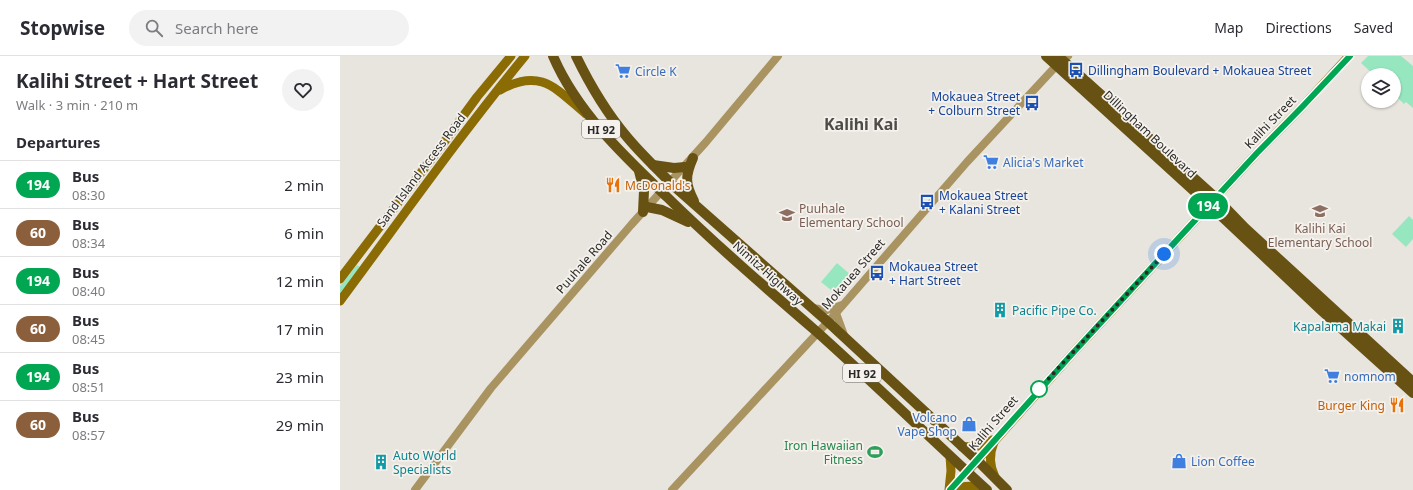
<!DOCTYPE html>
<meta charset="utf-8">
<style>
:root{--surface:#fff;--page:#f2f2f3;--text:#2b2b33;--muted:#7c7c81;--line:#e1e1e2}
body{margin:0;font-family:"Noto Sans",sans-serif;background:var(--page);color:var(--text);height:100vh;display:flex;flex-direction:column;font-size:15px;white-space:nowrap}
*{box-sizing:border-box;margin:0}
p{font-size:13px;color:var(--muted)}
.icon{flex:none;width:22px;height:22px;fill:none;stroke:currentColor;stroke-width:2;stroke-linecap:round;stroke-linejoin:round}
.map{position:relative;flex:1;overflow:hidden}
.side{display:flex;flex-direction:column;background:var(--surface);width:340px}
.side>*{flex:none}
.badge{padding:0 8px;border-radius:13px;font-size:14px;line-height:26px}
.buttons{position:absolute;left:1021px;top:12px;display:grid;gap:8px}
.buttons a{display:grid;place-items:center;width:40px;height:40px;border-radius:50%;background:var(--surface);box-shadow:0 1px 3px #0004;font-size:20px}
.you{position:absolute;width:20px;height:20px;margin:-10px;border:3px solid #fff;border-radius:50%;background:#1a73e8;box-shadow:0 0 0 6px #1a73e833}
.map>.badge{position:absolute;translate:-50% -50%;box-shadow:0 0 0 2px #fff}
h2{padding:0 16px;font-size:15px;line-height:36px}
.round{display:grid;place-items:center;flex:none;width:42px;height:42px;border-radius:21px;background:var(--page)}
.overview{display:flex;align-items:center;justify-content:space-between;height:68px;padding:0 16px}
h1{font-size:19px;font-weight:700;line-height:30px}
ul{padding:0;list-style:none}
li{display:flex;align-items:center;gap:12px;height:48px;padding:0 16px;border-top:1px solid var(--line)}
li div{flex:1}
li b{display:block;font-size:15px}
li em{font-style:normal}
li .badge{min-width:44px;font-weight:700;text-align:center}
header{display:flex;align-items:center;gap:24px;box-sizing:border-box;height:56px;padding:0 20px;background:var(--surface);border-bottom:1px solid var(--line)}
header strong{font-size:19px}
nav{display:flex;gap:22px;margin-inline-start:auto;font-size:14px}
.search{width:280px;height:36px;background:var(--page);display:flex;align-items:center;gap:10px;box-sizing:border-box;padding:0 14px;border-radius:22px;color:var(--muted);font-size:15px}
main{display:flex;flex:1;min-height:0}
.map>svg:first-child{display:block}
.green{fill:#96e7c0}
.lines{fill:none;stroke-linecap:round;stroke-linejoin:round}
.tertiary{stroke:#a99461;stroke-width:8}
.secondary{stroke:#8b6b04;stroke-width:9}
.primary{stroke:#685213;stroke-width:10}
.line-casing{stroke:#fff;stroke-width:9}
.line{stroke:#00a651;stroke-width:6}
.walk{stroke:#2a2927;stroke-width:4;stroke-dasharray:0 7.2}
.stop-dot{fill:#fff;stroke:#00a651;stroke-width:2}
.labels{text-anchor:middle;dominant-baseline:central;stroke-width:3.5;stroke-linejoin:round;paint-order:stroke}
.shield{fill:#f5f2ed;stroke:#676562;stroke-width:1}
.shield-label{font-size:11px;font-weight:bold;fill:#2a2927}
.transit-label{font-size:12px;fill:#164399;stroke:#f5f2ed;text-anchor:start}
.shop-label{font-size:12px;fill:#366cbe;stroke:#f5f2ed;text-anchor:start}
.street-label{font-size:12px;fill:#2a2927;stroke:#f5f2ed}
.food-label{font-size:12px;fill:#c56008;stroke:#f5f2ed;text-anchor:start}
.education-label{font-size:12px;fill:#785e54;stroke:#f5f2ed;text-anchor:start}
.culture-label{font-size:12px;fill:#0d838f;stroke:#f5f2ed;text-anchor:start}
.leisure-label{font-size:12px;fill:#27864d;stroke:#f5f2ed;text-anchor:end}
.district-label{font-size:16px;font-weight:bold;fill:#4e4c47;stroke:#f5f2ed}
</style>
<header>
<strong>Stopwise</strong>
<div class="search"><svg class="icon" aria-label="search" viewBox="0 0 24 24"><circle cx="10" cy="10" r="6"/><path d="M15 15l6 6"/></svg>Search here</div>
<nav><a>Map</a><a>Directions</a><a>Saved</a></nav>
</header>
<main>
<section class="side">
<div class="overview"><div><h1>Kalihi Street + Hart Street</h1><p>Walk · 3 min · 210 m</p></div><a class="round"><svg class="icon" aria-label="heart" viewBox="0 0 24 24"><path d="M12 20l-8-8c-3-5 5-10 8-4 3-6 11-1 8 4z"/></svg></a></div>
<h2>Departures</h2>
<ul>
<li><span class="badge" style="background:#00a651;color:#fff">194</span><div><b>Bus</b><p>08:30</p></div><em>2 min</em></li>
<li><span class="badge" style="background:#8b5e3c;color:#fff">60</span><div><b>Bus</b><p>08:34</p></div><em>6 min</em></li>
<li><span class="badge" style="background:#00a651;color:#fff">194</span><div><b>Bus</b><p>08:40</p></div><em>12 min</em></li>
<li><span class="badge" style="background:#8b5e3c;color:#fff">60</span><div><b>Bus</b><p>08:45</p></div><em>17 min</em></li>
<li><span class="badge" style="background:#00a651;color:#fff">194</span><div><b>Bus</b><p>08:51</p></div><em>23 min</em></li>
<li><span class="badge" style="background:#8b5e3c;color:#fff">60</span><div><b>Bus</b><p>08:57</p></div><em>29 min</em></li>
</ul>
</section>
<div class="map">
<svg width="1073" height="434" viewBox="0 0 1073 434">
<rect width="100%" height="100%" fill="#e8e5df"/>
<g class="green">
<path d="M 1028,0 L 1061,0 L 1073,10 L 1073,52 L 1066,46 L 1064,48 L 1054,38 L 1054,19 L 1034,19 L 1021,7 Z"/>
<path d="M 1069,160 L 1073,164 L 1073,183 L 1066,191 L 1052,178 Z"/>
<path d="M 497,207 L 512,220 L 496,238 L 481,226 Z"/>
<path d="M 17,209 L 20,211 L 0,239 L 0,230 Z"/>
</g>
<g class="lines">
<g class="tertiary">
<path d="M 472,252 L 487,254 L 502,249"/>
<path d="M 496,257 L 504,279"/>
<path d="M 75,434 L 151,332 L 291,169 L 366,86 L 438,0"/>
<path d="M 332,434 L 496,257 L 627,106 L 717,9 L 728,0"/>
<path d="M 610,434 L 627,416"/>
</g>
<g class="secondary">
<path d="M 160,34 C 201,11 216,33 246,58"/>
<path d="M 0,223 L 102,89 L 137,41 L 171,0"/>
<path d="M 0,245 C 61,163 120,79 185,0"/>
<path d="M 654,386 C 649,398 649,409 655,421"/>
<path d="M 622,391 L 638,390 L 652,384"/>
<path d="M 627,416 L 732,298 L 780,246 L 917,97 L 963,50 L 1009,0"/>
<path d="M 609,434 L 611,415 L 610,400"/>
<path d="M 613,434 C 625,429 633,429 646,434"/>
</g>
<g class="primary">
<path d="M 213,0 C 237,56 284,100 327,141 C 375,188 426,232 477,276 C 535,328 590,382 647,434"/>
<path d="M 236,0 C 250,29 266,56 287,81 C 302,99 319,115 336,132 L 488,266 L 637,404 L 667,434"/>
<path d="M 706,0 L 876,155 L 981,254 L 1073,337"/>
<path d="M 718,0 L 876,142 L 905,172 L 1073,326"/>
<path d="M 353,102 C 345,120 345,128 354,145"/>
<path d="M 313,109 L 334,112 L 345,111"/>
<path d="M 299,115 L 304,135 L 303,156"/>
<path d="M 307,151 L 322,154 L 348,166"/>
</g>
</g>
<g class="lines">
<defs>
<path id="line" d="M 610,434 L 732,298 L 789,236 L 917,97 L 963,50 L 1010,0"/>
</defs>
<use href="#line" class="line-casing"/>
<use href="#line" class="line"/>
<path class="walk" d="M 699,333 L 824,198"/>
</g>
<defs>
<symbol id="bus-bare" viewBox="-9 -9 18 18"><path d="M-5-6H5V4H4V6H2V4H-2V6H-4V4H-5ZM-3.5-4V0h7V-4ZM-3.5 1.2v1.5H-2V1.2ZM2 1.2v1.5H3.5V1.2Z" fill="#1a4fb4" stroke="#f5f2ed" stroke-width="2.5" paint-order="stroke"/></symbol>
<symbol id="supermarket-bare" viewBox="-9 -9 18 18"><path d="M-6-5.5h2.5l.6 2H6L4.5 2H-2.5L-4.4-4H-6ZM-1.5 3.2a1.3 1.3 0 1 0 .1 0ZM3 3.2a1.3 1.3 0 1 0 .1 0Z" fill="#3f7fe0" stroke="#f5f2ed" stroke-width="2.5" paint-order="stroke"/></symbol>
<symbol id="restaurant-bare" viewBox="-9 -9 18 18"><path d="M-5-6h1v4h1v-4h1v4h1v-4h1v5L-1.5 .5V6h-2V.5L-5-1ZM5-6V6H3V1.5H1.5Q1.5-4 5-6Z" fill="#e8710a" stroke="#f5f2ed" stroke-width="2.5" paint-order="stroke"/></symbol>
<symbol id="school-bare" viewBox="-9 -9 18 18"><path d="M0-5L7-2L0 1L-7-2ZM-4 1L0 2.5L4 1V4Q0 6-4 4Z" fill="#8d6e63" stroke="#f5f2ed" stroke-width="2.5" paint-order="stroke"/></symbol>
<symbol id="building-bare" viewBox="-9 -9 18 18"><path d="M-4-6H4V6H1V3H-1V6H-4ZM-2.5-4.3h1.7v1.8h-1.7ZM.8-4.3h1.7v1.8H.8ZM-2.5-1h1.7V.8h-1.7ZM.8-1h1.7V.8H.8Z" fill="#0f9aa8" stroke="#f5f2ed" stroke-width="2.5" paint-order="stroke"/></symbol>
<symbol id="shop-bare" viewBox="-9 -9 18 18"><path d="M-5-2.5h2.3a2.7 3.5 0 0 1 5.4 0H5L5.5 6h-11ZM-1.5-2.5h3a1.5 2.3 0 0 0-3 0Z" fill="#3f7fe0" stroke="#f5f2ed" stroke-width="2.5" paint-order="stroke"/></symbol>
<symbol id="stadium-bare" viewBox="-9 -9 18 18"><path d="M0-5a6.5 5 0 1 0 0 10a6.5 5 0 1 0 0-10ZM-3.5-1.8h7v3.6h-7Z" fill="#2e9e5b" stroke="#f5f2ed" stroke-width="2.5" paint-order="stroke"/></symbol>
</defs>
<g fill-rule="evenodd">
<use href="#bus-bare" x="725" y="3" width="22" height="22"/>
<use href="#supermarket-bare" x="272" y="4" width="22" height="22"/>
<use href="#bus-bare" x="681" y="36" width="22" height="22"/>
<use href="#supermarket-bare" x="640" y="95" width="22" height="22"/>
<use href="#restaurant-bare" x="262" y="118" width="22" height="22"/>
<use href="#bus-bare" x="576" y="135" width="22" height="22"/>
<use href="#school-bare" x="969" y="144" width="22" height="22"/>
<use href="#school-bare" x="436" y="148" width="22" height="22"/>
<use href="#bus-bare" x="526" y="206" width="22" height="22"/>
<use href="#building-bare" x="649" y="243" width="22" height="22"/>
<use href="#building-bare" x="1047" y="259" width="22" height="22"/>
<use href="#supermarket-bare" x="981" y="309" width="22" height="22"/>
<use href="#restaurant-bare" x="1046" y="338" width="22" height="22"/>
<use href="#shop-bare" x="618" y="357" width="22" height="22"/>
<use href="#stadium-bare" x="524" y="385" width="22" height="22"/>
<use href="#shop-bare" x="828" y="394" width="22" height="22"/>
<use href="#building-bare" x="30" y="395" width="22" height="22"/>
</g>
<circle class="stop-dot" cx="699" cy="333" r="8"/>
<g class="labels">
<g class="shield">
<rect x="242" y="64" width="38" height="18" rx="3"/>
<rect x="503" y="308" width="38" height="18" rx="3"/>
</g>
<g class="shield-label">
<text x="261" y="73">HI 92</text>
<text x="522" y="317">HI 92</text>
</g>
<g class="transit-label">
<text x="748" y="14">Dillingham Boulevard + Mokauea Street</text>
<text x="680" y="40" text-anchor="end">Mokauea Street<tspan x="680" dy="14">+ Colburn Street</tspan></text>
<text x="599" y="139">Mokauea Street<tspan x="599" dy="14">+ Kalani Street</tspan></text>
<text x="549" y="210">Mokauea Street<tspan x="549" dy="14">+ Hart Street</tspan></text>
</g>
<g class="shop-label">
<text x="295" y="15">Circle K</text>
<text x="663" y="106">Alicia's Market</text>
<text x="1004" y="320">nomnom</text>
<text x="617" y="361" text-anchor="end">Volcano<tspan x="617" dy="14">Vape Shop</tspan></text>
<text x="851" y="405">Lion Coffee</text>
</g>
<g class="street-label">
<text transform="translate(930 66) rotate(-46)">Kalihi Street</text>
<text transform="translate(810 78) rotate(43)">Dillingham Boulevard</text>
<text transform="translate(81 114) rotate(-53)">Sand Island Access Road</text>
<text transform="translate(244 206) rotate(-49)">Puuhale Road</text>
<text transform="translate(428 217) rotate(42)">Nimitz Highway</text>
<text transform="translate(513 218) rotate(-49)">Mokauea Street</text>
<text transform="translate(653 367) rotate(-49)">Kalihi Street</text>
</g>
<g class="food-label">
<text x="285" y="129">McDonald's</text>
<text x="1045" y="349" text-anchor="end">Burger King</text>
</g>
<g class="education-label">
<text x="459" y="152">Puuhale<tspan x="459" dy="14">Elementary School</tspan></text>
<text x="980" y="172" text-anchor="middle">Kalihi Kai<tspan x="980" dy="14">Elementary School</tspan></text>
</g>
<g class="culture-label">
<text x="672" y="254">Pacific Pipe Co.</text>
<text x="1046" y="270" text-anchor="end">Kapalama Makai</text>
<text x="53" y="399">Auto World<tspan x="53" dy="14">Specialists</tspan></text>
</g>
<g class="leisure-label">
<text x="523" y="389">Iron Hawaiian<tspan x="523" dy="14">Fitness</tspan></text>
</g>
<g class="district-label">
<text x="521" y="68">Kalihi Kai</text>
</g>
</g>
</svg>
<div class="buttons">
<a><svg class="icon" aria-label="layers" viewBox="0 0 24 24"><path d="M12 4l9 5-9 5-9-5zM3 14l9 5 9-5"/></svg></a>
</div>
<div class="you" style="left:824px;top:198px"></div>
<b class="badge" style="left:868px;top:150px;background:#00a651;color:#fff">194</b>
</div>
</main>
